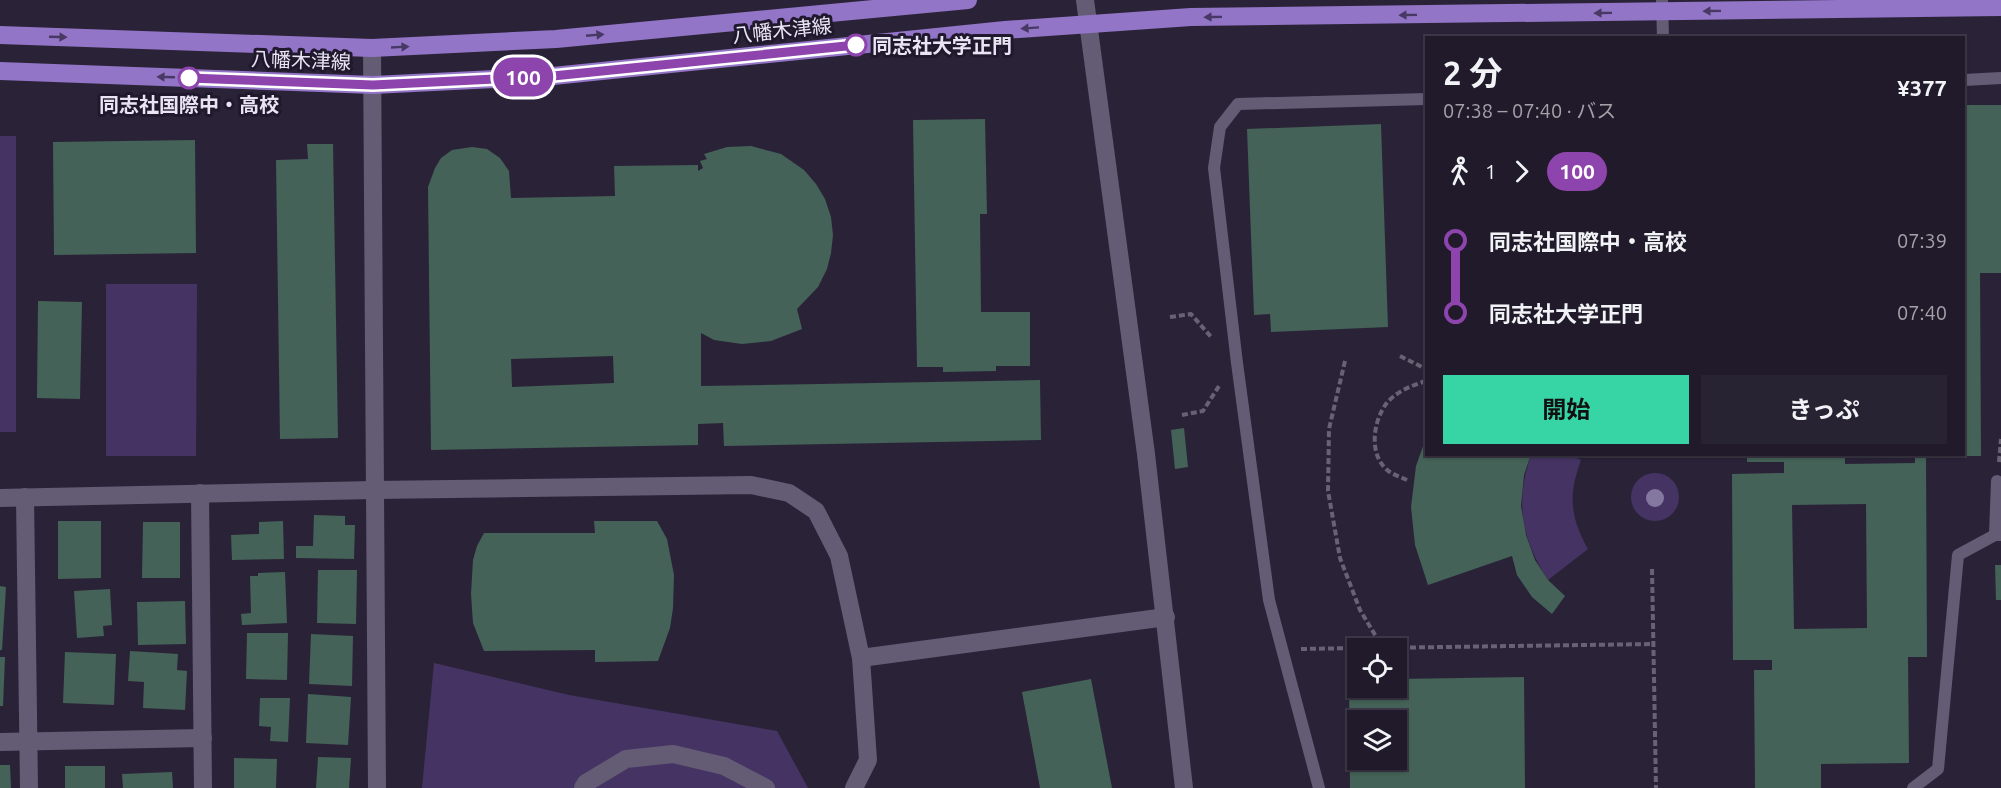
<!DOCTYPE html>
<html lang="ja">
<meta charset="utf-8">
<style>
:root{--surface:#201a2a;--page:#282332;--text:#f1f3f6;--muted:#a2a1a8;--line:#3d3847;--accent:#37d4a6}
body{margin:0;font-family:Ubuntu,"Noto Sans JP",sans-serif;background:var(--page);color:var(--text);height:100vh;display:flex;flex-direction:column;font-size:22px;white-space:nowrap}
*{box-sizing:border-box;margin:0}
p{font-size:20px;color:var(--muted)}
.icon{flex:none;width:33px;height:33px;fill:none;stroke:currentColor;stroke-width:2;stroke-linecap:round;stroke-linejoin:round}
.map{position:relative;flex:1;overflow:hidden}
.side{position:absolute;left:1425px;top:36px;width:540px;height:420px;display:flex;flex-direction:column;background:var(--surface);border-radius:0px;box-shadow:0 2px 4px #0004,0 0 0 2px var(--line)}
.side>*{flex:none}
.badge{padding:0 12px;border-radius:20px;font-size:21px;line-height:39px}
.fabs{position:absolute;left:1347px;top:638px;display:grid;gap:12px}
.fabs a{display:grid;place-items:center;width:60px;height:60px;border-radius:0px;background:var(--surface);box-shadow:0 2px 4px #0004,0 0 0 2px var(--line);font-size:30px}
.map>.badge{position:absolute;translate:-50% -50%;box-shadow:0 0 0 3px #fff}
.legs{display:flex;align-items:center;gap:9px;height:66px;padding:0 18px;font-size:20px}
.legs p{margin-inline-start:auto}
.overview{display:flex;align-items:center;justify-content:space-between;height:102px;padding:0 18px}
h1{font-size:33px;font-weight:700;line-height:45px}
.button{display:flex;gap:12px;margin-top:auto;padding:12px 18px}
.button a{flex:1;height:69px;border-radius:0px;background:var(--accent);color:#111;font-size:24px;font-weight:700;line-height:69px;text-align:center}
.button a+a{background:var(--page);color:var(--text)}
ul{padding:0 18px;list-style:none}
li{display:flex;align-items:center;gap:21px;height:72px;font-size:22px}
li i{display:grid;place-items:center;width:9px;height:100%;margin:0 8px;background:currentColor}
li i::after{content:'';width:15px;height:15px;margin:-8px;border:4px solid;border-radius:50%;background:var(--surface)}
li p{margin-inline-start:auto}
li:first-child i{background:linear-gradient(#0000 50%,currentColor 0)}
li:last-child i{background:linear-gradient(currentColor 50%,#0000 0)}
.map>svg:first-child{display:block}
.green{fill:#453463}
.building{fill:#446257;fill-rule:evenodd}
.lines{fill:none;stroke-linecap:round;stroke-linejoin:round}
.path{stroke:#686275;stroke-width:4;stroke-dasharray:6 3;stroke-linecap:butt}
.service{stroke:#645c75;stroke-width:12}
.minor{stroke:#645c75;stroke-width:18}
.tertiary{stroke:#645c75;stroke-width:18}
.primary{stroke:#9375c7;stroke-width:18}
.tree{fill:#8578a0}
.oneway{fill:#483964}
.line-1-casing{stroke:#fff;stroke-width:14}
.line-1{stroke:#8e44ad;stroke-width:9}
.stop-1-dot{fill:#fff;stroke:#8e44ad;stroke-width:3}
.labels{text-anchor:middle;dominant-baseline:central;stroke-width:6;stroke-linejoin:round;paint-order:stroke}
.street-label{font-size:20px;fill:#e8e4f3;stroke:#20192e}
.stop-label{font-size:20px;font-weight:bold;fill:#e8e4f3;stroke:#20192e;text-anchor:start}
</style>
<div class="map">
<svg width="2001" height="788" viewBox="0 0 2001 788">
<rect width="100%" height="100%" fill="#2a2338"/>
<g class="green">
<rect x="0" y="136" width="16" height="296"/>
<path d="M 106,284 L 197,284 L 196,456 L 106,456 Z"/>
<path d="M 1531,455 L 1570,455 L 1581,460 C 1568,495 1570,517 1588,549 L 1548,580 C 1521,538 1515,502 1531,455 Z"/>
<circle cx="1655" cy="497" r="24"/>
<path d="M 434,663 L 569,695 L 777,731 L 808,788 L 422,788 Z"/>
</g>
<g class="building">
<path d="M 1964,105 L 2001,105 L 2001,273 L 1980,273 L 1981,456 L 1964,456 Z"/>
<path d="M 985,119 L 987,214 L 980,214 L 981,312 L 1030,312 L 1030,366 L 996,366 L 996,371 L 943,372 L 943,367 L 917,367 L 913,120 Z"/>
<path d="M 1381,124 L 1388,327 L 1271,332 L 1270,314 L 1254,315 L 1247,129 Z"/>
<path d="M 195,140 L 196,253 L 54,255 L 53,142 Z"/>
<path d="M 307,144 L 333,144 L 338,438 L 280,439 L 276,160 L 308,159 Z"/>
<path d="M 751,146 L 781,154 L 804,170 L 816,184 L 825,199 L 831,217 L 833,235 L 831,253 L 827,269 L 818,287 L 797,309 L 802,329 L 771,341 L 742,344 L 714,340 L 701,333 L 701,386 L 1040,380 L 1041,440 L 724,446 L 723,423 L 698,424 L 698,445 L 431,450 L 428,187 L 435,168 L 441,158 L 452,150 L 472,147 L 487,149 L 500,158 L 509,171 L 511,198 L 615,196 L 614,166 L 698,165 L 698,171 L 703,168 L 700,161 L 707,159 L 704,154 L 727,147 ZM 613,356 L 614,383 L 512,387 L 511,359 Z"/>
<path d="M 38,301 L 82,302 L 80,399 L 37,398 Z"/>
<path d="M 1184,428 L 1188,467 L 1175,469 L 1171,430 Z"/>
<path d="M 1426,438 L 1426,454 L 1531,454 L 1524,475 L 1521,506 L 1526,535 L 1535,560 L 1548,580 L 1565,596 L 1552,614 L 1532,597 L 1517,575 L 1512,556 L 1428,585 L 1415,545 L 1411,507 L 1416,466 Z"/>
<path d="M 1747,454 L 1845,454 L 1845,464 L 1915,463 L 1915,454 L 1957,454 L 1957,457 L 1926,457 L 1927,657 L 1908,657 L 1909,763 L 1821,764 L 1821,788 L 1755,788 L 1754,670 L 1772,670 L 1772,660 L 1733,660 L 1732,474 L 1784,473 L 1784,462 L 1747,462 ZM 1866,504 L 1867,628 L 1794,629 L 1792,505 Z"/>
<path d="M 314,515 L 345,516 L 345,525 L 355,525 L 354,559 L 296,558 L 296,546 L 313,546 Z"/>
<path d="M 58,521 L 101,521 L 101,578 L 58,579 Z"/>
<path d="M 283,521 L 284,559 L 232,560 L 231,535 L 259,534 L 259,522 Z"/>
<path d="M 594,521 L 657,521 L 667,539 L 674,575 L 673,608 L 670,628 L 658,661 L 595,662 L 595,650 L 484,651 L 473,623 L 471,594 L 473,560 L 477,546 L 484,533 L 595,533 Z"/>
<path d="M 143,522 L 180,522 L 180,578 L 142,578 Z"/>
<path d="M 1995,565 L 2001,565 L 2001,600 L 1996,600 Z"/>
<path d="M 318,570 L 357,570 L 356,624 L 317,623 Z"/>
<path d="M 285,572 L 287,623 L 242,625 L 241,614 L 251,613 L 250,576 L 258,576 L 258,573 Z"/>
<path d="M 0,586 L 6,587 L 2,650 L 0,650 Z"/>
<path d="M 110,589 L 112,625 L 103,626 L 104,636 L 77,638 L 74,591 Z"/>
<path d="M 185,601 L 186,644 L 138,645 L 137,602 Z"/>
<path d="M 247,633 L 288,633 L 287,680 L 246,679 Z"/>
<path d="M 311,634 L 353,636 L 352,686 L 309,684 Z"/>
<path d="M 130,651 L 178,654 L 177,670 L 187,671 L 185,710 L 143,708 L 144,682 L 128,681 Z"/>
<path d="M 65,652 L 116,654 L 114,705 L 63,703 Z"/>
<path d="M 0,657 L 5,657 L 3,706 L 0,706 Z"/>
<path d="M 1524,677 L 1525,788 L 1350,788 L 1349,679 L 1358,679 L 1358,687 L 1396,687 L 1396,679 ZM 1358,720 L 1396,720 L 1396,759 L 1358,759 Z"/>
<path d="M 1091,679 L 1112,788 L 1040,788 L 1022,692 Z"/>
<path d="M 308,694 L 351,697 L 348,745 L 306,743 Z"/>
<path d="M 260,698 L 290,698 L 288,742 L 270,741 L 271,727 L 259,726 Z"/>
<path d="M 318,757 L 351,758 L 349,788 L 316,788 Z"/>
<path d="M 234,758 L 277,759 L 276,788 L 234,788 Z"/>
<path d="M 0,765 L 10,765 L 11,788 L 0,788 Z"/>
<rect x="65" y="766" width="40" height="22"/>
<path d="M 172,772 L 173,788 L 123,788 L 122,774 Z"/>
</g>
<g class="lines">
<g class="path">
<path d="M 1170,317 L 1191,314 L 1212,338"/>
<path d="M 1400,356 L 1426,369"/>
<path d="M 1345,361 L 1329,429 L 1328,491 L 1340,558 L 1360,610 L 1383,648"/>
<path d="M 1182,415 L 1203,411 L 1219,386"/>
<path d="M 1999,462 L 2001,439"/>
<path d="M 1407,480 C 1401,477 1391,474 1386,469 C 1369,453 1373,422 1386,404 C 1395,392 1413,385 1426,381"/>
<path d="M 1652,569 L 1656,788"/>
<path d="M 1374,648 L 1654,644"/>
<path d="M 1301,649 L 1358,648"/>
</g>
<g class="service">
<path d="M 1662,0 L 1663,38"/>
<path d="M 1964,80 L 2001,78"/>
<path d="M 1995,535 L 1997,481"/>
<path d="M 1319,788 L 1269,600 L 1237,363 L 1214,168 L 1220,127 L 1238,104 L 1426,99"/>
<path d="M 1913,788 L 1938,769 L 1958,555 L 1995,535 L 2001,535"/>
</g>
<g class="minor">
<path d="M 372,48 L 377,788"/>
<path d="M 200,493 L 203,788"/>
<path d="M 25,497 L 29,788"/>
<path d="M 0,498 L 374,490 L 751,485 L 789,493 L 816,511 L 839,556 L 861,658 L 868,760 L 854,788"/>
<path d="M 861,658 L 1166,617"/>
<path d="M 0,742 L 203,738"/>
<path d="M 583,788 L 586,783 L 626,759 L 673,754 L 724,766 L 766,788"/>
</g>
<path class="tertiary" d="M 1085,0 L 1146,454 L 1184,788"/>
<g class="primary">
<path d="M 0,35 L 372,48 L 556,39 L 968,0"/>
<path d="M 0,71 L 373,85 L 553,76 L 1005,30 L 1191,17 L 2001,7"/>
</g>
</g>
<circle class="tree" cx="1655" cy="498" r="9"/>
<defs><path id="oneway-solid" d="M-6-.8H1V-3.2L6.5 0L1 3.2V.8H-6Z" transform="scale(1.5)"/></defs>
<g class="oneway">
<use href="#oneway-solid" transform="translate(1712 11) rotate(179)"/>
<use href="#oneway-solid" transform="translate(1603 13) rotate(179)"/>
<use href="#oneway-solid" transform="translate(1408 15) rotate(179)"/>
<use href="#oneway-solid" transform="translate(1213 17) rotate(179)"/>
<use href="#oneway-solid" transform="translate(1030 28) rotate(176)"/>
<use href="#oneway-solid" transform="translate(595 35) rotate(-5)"/>
<use href="#oneway-solid" transform="translate(58 37) rotate(2)"/>
<use href="#oneway-solid" transform="translate(400 47) rotate(-3)"/>
<use href="#oneway-solid" transform="translate(166 77) rotate(-178)"/>
</g>
<g class="lines">
<defs>
<path id="line-1" d="M 189,78 L 373,85 L 553,76 L 856,45"/>
</defs>
<use href="#line-1" class="line-1-casing"/>
<use href="#line-1" class="line-1"/>
</g>
<g class="stop-1-dot">
<circle cx="856" cy="45" r="10"/>
<circle cx="189" cy="78" r="10"/>
</g>
<g class="labels">
<g class="street-label">
<text transform="translate(782 30) rotate(-6)">八幡木津線</text>
<text transform="translate(301 60) rotate(2)">八幡木津線</text>
</g>
<g class="stop-label">
<text x="872" y="45">同志社大学正門</text>
<text x="189" y="104" text-anchor="middle">同志社国際中・高校</text>
</g>
</g>
</svg>
<div class="fabs">
<a><svg class="icon" aria-label="locate" viewBox="0 0 24 24"><circle cx="12" cy="12" r="6"/><path d="M12 2v4M12 18v4M2 12h4M18 12h4"/></svg></a>
<a><svg class="icon" aria-label="layers" viewBox="0 0 24 24"><path d="M12 4l9 5-9 5-9-5zM3 14l9 5 9-5"/></svg></a>
</div>
<b class="badge" style="left:523px;top:77px;background:#8e44ad;color:#fff">100</b>
<section class="side">
<div class="overview"><div><h1>2 分</h1><p>07:38 – 07:40 · バス</p></div><b>¥377</b></div>
<div class="legs"><svg class="icon" aria-label="walk" viewBox="0 0 24 24"><circle cx="13" cy="4" r="2"/><path d="M13 8l-2 6 4 7M11 14l-3 7M7 12l3-4h3l4 4"/></svg>1<svg class="icon" aria-label="forward" viewBox="0 0 24 24"><path d="M9 5l7 7-7 7"/></svg><b class="badge" style="background:#8e44ad;color:#fff">100</b></div>
<ul>
<li><i style="color:#8e44ad"></i><b>同志社国際中・高校</b><p>07:39</p></li>
<li><i style="color:#8e44ad"></i><b>同志社大学正門</b><p>07:40</p></li>
</ul>
<div class="button"><a>開始</a><a>きっぷ</a></div>
</section>
</div>
